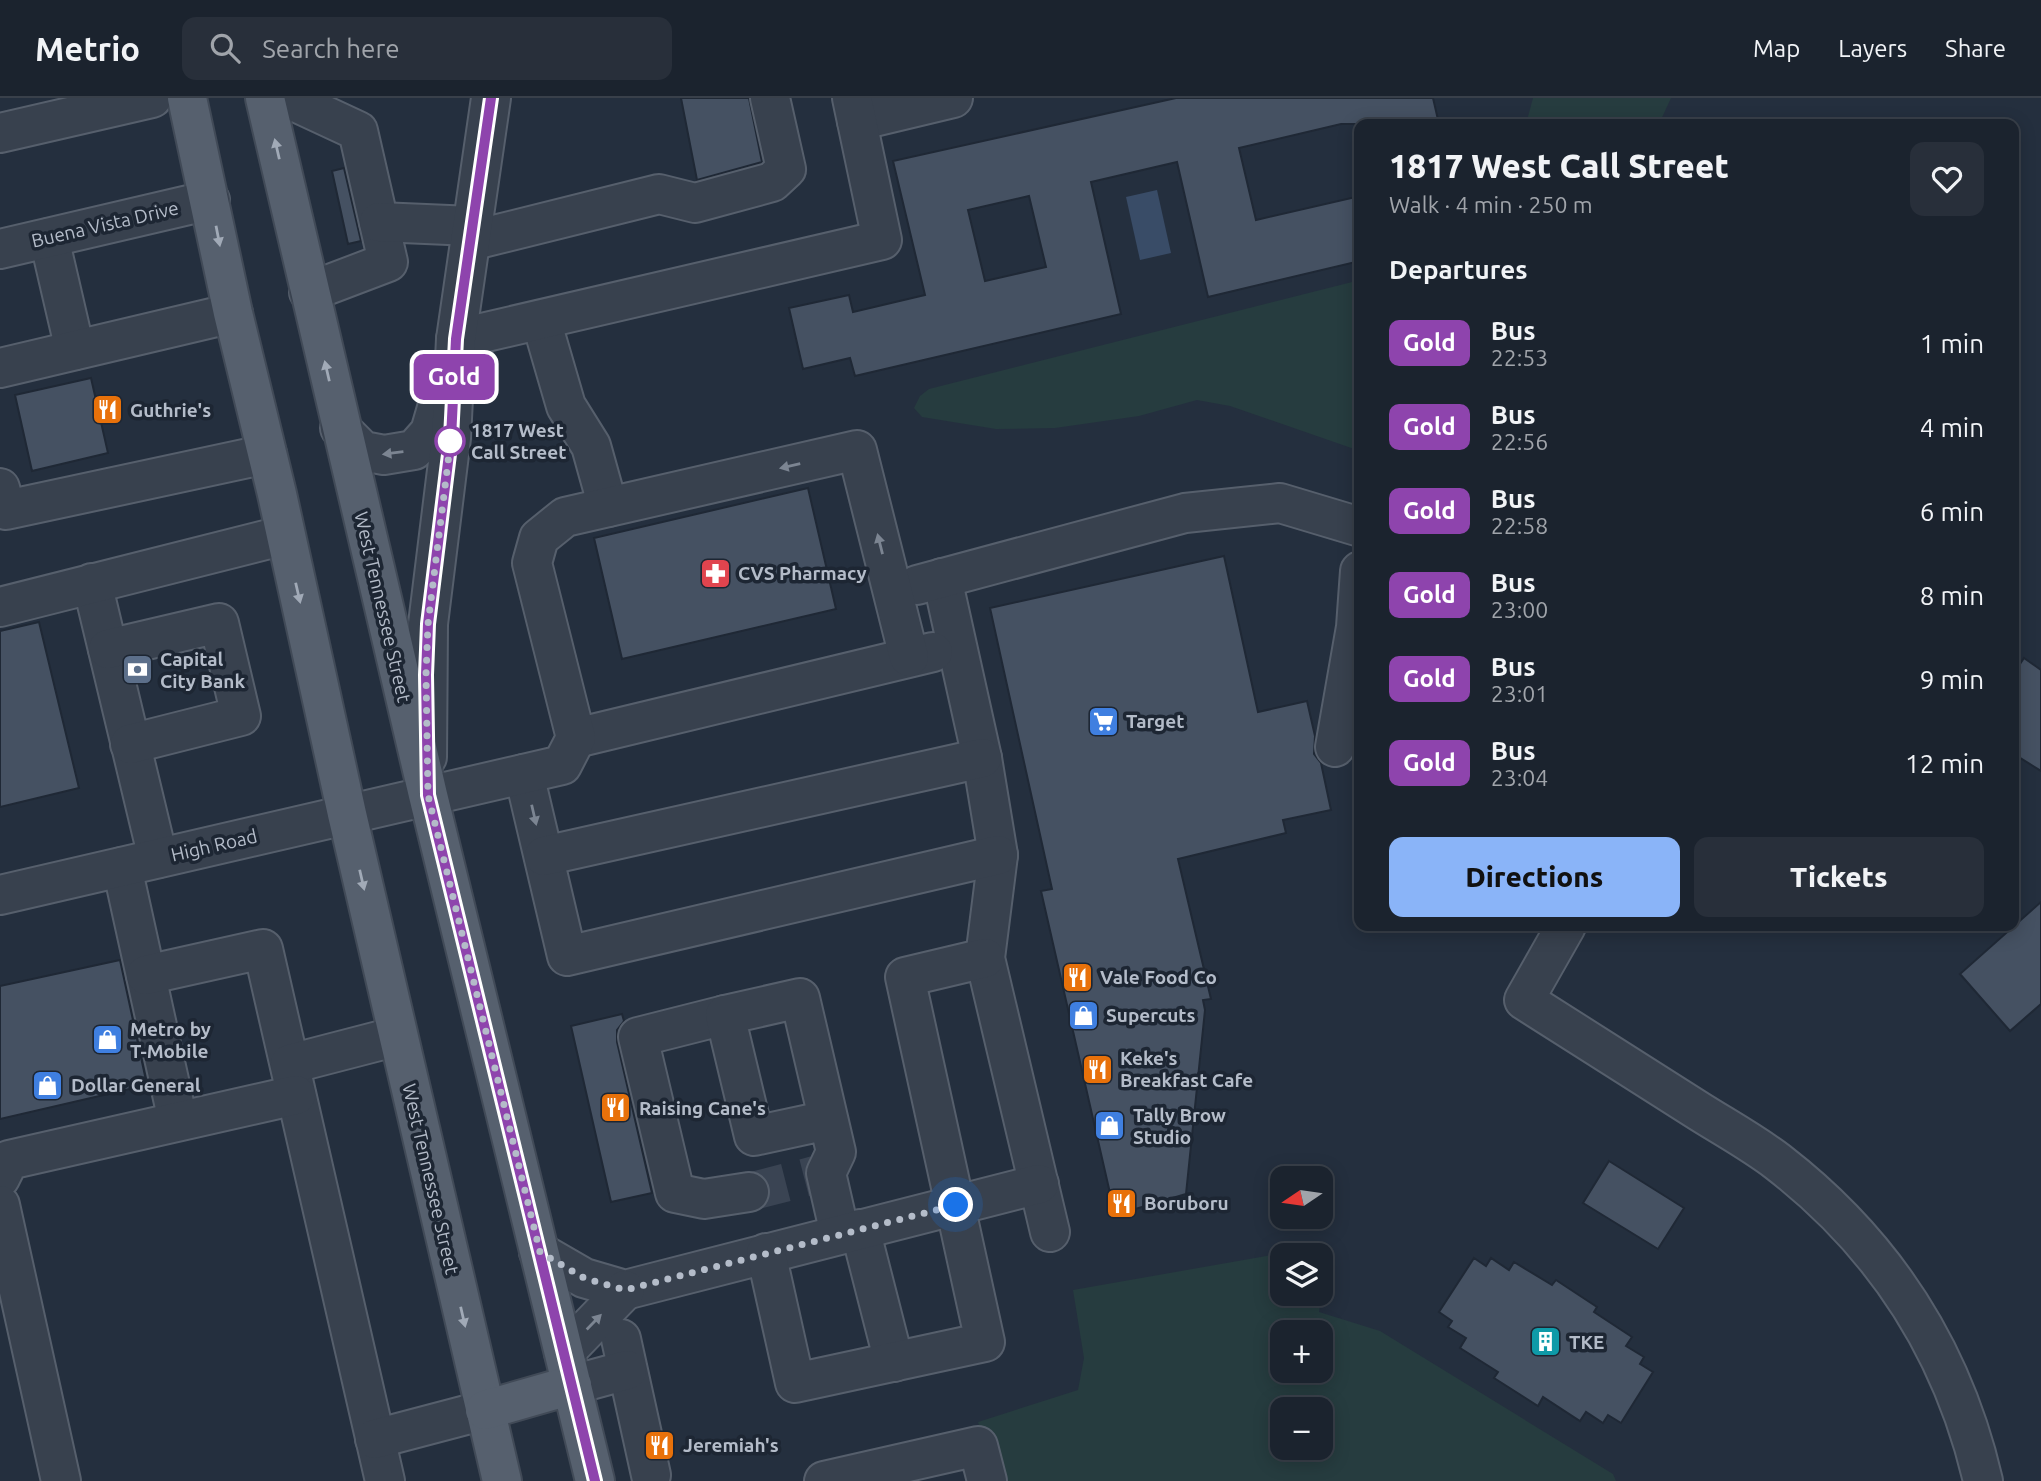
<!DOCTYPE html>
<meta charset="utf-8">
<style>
:root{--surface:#1b232e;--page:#282f3a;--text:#f1f3f6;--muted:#a0a4aa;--line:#39404a;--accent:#8ab4f8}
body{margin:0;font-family:Ubuntu,sans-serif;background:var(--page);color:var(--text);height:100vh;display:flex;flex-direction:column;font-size:26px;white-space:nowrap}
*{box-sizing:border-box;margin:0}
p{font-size:23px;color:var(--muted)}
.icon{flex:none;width:38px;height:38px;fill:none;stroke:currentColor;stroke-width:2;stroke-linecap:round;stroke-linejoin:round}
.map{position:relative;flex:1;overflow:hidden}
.details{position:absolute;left:1354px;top:21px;width:665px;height:812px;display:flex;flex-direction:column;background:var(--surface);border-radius:14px;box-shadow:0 4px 18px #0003,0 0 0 2px var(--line)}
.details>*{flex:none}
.badge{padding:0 14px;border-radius:10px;font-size:24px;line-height:46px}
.needle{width:46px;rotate:257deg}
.controls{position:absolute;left:1270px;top:1068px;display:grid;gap:14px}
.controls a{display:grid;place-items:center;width:63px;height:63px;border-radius:14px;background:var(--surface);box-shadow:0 4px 18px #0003,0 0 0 2px var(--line);font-size:35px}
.you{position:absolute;width:35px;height:35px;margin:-18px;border:5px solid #fff;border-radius:50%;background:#1a73e8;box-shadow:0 0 0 10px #1a73e833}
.map>.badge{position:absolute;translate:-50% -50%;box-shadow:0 0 0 4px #fff}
h2{padding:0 35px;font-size:26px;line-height:63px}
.round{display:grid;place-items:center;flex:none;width:74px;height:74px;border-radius:14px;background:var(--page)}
.head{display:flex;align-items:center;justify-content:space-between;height:119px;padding:0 35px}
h1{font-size:33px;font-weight:800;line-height:52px}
.button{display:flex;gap:14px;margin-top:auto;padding:14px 35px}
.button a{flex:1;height:80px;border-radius:14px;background:var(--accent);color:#111;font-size:28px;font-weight:800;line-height:80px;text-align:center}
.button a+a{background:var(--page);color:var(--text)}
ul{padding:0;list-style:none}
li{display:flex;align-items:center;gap:21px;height:84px;padding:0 35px}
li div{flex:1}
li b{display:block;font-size:26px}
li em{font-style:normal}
li .badge{min-width:77px;font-weight:700;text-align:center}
header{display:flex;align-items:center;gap:42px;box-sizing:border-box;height:98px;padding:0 35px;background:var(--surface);border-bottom:2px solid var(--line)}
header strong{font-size:33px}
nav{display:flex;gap:38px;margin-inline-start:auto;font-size:24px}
.search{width:490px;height:63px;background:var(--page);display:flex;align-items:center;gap:18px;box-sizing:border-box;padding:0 24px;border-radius:14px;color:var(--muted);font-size:26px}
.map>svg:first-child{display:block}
.green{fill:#263c3f;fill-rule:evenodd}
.water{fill:#394c67}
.building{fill:#455162;stroke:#1f2835;stroke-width:2;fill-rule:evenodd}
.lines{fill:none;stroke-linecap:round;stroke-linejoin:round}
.minor-tunnel{stroke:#3a4453;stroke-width:38;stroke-dasharray:38 19;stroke-linecap:butt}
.minor-casing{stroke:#565f6c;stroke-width:42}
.major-casing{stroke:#414a57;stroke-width:42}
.minor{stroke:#38414e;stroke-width:38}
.major{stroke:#56606e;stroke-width:38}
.oneway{fill:#a1aab7}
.oneway2{fill:#7c8592}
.line-casing{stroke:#fff;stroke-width:16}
.line{stroke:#8e44ad;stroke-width:10}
.walk{stroke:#b4bcc9;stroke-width:7;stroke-dasharray:0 12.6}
.stop-dot{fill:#fff;stroke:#8e44ad;stroke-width:3.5}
.labels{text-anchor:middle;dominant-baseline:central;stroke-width:7;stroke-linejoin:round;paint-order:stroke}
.street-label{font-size:19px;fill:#b4bcc9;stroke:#1d2633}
.poi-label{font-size:19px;font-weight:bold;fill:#b4bcc9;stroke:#1d2633;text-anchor:start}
.stop-label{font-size:19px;font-weight:bold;fill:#b4bcc9;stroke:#1d2633;text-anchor:start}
</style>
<header>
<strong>Metrio</strong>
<div class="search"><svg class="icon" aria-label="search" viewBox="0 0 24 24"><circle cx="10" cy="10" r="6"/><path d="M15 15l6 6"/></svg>Search here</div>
<nav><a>Map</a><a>Layers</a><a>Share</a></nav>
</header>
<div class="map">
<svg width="2041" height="1383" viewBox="0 0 2041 1383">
<rect width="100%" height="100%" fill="#242f3e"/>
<g class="green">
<path d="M 1533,0 L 1671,0 L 1659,26 L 1526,26 Z"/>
<path d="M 1360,182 L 1360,353 L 1230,308 L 1197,302 L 1139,318 L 1055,330 L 996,331 L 922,319 L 914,310 L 920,298 L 929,291 Z"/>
<path d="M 1329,1147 L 1319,1214 L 1380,1233 L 1613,1376 L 1616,1383 L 996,1383 L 978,1324 L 1078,1292 L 1084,1260 L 1073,1192 ZM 1283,1157 L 1321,1157 L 1321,1195 L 1283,1195 ZM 1283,1234 L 1321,1234 L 1321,1272 L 1283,1272 ZM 1283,1311 L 1321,1311 L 1321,1349 L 1283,1349 Z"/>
</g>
<path class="water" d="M 1157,92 L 1171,155 L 1140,162 L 1126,99 Z"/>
<g class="building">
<path d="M 681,0 L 749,0 L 762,64 L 697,82 Z"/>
<path d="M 1176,0 L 1433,0 L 1439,26 L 1341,26 L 1239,50 L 1256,122 L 1360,98 L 1360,163 L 1208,199 L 1177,64 L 1091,84 L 1121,216 L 855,278 L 850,260 L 803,271 L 789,210 L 849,197 L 853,214 L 925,197 L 893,63 ZM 1029,98 L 1046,169 L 985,183 L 968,112 Z"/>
<path d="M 344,70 L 361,143 L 348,146 L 332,73 Z"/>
<path d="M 91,280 L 108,355 L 32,373 L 15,297 Z"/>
<path d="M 808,390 L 836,511 L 622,561 L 594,440 Z"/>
<path d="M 1224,458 L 1258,614 L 1307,603 L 1315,638 L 1314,656 L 1321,665 L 1331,712 L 1283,722 L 1286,735 L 1178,761 L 1211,901 L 1203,902 L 1205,912 L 1186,1096 L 1115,1117 L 1041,793 L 1052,791 L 990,510 Z"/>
<path d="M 39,524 L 79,690 L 0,709 L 0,533 Z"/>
<path d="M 2024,560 L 2041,572 L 2041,673 L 2014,656 L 2014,575 Z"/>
<path d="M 2041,804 L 2041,906 L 2010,933 L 1960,876 Z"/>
<path d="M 120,862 L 147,987 L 0,1021 L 0,888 Z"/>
<path d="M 622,916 L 624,923 L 617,932 L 617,944 L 652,1095 L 611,1104 L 571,928 Z"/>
<path d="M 1609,1063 L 1684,1110 L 1658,1151 L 1583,1105 Z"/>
<path d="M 1474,1160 L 1486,1168 L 1491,1160 L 1509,1172 L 1514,1164 L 1552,1187 L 1556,1182 L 1597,1209 L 1594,1214 L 1632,1239 L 1626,1248 L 1644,1259 L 1640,1266 L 1653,1274 L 1621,1325 L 1608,1317 L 1603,1325 L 1586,1314 L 1580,1323 L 1543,1299 L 1538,1308 L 1494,1280 L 1498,1274 L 1460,1250 L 1466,1240 L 1448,1229 L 1452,1223 L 1439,1214 Z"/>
</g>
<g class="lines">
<path class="minor-tunnel" d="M 749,1094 L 815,1077"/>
<defs>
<g id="minor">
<path d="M 287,0 L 358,33 L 388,164 L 309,194"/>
<path d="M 857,23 L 953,0"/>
<path d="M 0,35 L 152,0"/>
<path d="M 379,124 L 472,128"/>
<path d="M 49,140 L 75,252"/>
<path d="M 470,143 L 659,96 L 695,105 L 772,84 L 786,71 L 770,0"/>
<path d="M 0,151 L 210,102"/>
<path d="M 541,222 L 566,308 L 591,348 L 608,409"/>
<path d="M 456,241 L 882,142 L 852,0"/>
<path d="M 0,270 L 233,215"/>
<path d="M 340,330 L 363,353 L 384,357 L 414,352 L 430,334 L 442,293"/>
<path d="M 0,390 L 6,412 L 267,356"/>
<path d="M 942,480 L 982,660 L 998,757 L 985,860 L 1050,1134"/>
<path d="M 92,485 L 158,760"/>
<path d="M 917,487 L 1185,415 L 1280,405 L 1360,429"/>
<path d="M 0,509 L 285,437"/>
<path d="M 108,551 L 219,525 L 241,618 L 130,646"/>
<path d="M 576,640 L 933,554"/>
<path d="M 1335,649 L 1356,529 L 1360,473"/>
<path d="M 427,659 L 428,526 L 451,340 L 456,241 L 491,0"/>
<path d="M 524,676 L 567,858 L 998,757"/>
<path d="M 544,758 L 982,660"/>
<path d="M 122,769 L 178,1023"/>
<path d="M 0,797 L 562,667 L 576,640 L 532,465 L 539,440 L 565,419 L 857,352 L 909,559"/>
<path d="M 1566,828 L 1524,902 C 1581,938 1637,974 1694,1010 C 1722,1028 1752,1044 1778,1064 C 1884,1146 1953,1253 1983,1383"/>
<path d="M 146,877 L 263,851 L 385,1383"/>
<path d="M 725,917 L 638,939 L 675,1095 L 704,1101 L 749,1094"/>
<path d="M 290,966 L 398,938"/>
<path d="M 828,1022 L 754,1038 L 725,917 L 800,900 L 836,1054 L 826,1075 L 840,1136"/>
<path d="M 0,1080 L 9,1062 L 296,997"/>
<path d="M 0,1107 L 61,1383"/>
<path d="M 860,1131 L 894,1264"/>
<path d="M 539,1154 L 584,1180 L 625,1192 L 1039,1086"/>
<path d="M 766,1155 L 795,1285 L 985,1244 L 905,879 L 985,860"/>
<path d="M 621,1241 L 651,1377"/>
<path d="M 564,1255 L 625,1192"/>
<path d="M 572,1287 L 627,1272"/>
<path d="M 375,1341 L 485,1312"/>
<path d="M 824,1383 L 978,1348 L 987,1383"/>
</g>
<g id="major">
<path d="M 187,0 L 233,215 L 277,396 L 347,716 L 502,1383"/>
<path d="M 265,0 L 428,697 L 595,1383"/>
<path d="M 485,1312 L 572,1287"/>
</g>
</defs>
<use href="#minor" class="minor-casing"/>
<use href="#major" class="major-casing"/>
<use href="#minor" class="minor"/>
<use href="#major" class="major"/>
</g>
<defs><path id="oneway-solid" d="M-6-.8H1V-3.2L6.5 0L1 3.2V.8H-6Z" transform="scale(1.75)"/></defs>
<g class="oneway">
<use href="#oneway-solid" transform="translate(277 51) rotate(-103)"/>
<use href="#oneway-solid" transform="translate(218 138) rotate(79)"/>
<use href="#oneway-solid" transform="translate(327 273) rotate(-103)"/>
<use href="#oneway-solid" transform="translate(298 495) rotate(77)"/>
<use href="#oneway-solid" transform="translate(362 782) rotate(77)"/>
<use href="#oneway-solid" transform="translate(463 1219) rotate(77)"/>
</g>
<g class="oneway2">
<use href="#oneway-solid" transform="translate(393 355) rotate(173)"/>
<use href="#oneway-solid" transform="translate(790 368) rotate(167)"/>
<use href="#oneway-solid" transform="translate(880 446) rotate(-104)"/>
<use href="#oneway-solid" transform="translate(534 717) rotate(77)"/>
<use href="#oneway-solid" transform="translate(594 1224) rotate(-46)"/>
</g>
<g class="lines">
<defs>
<path id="line" d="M 491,0 L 456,241 L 451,340 L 428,526 L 426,577 L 428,697 L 595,1383"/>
</defs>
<use href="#line" class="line-casing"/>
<use href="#line" class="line"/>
<path class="walk" d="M 450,343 L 451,340 L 428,526 L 426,577 L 428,697 L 540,1154 L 584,1180 L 625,1192 L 956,1107"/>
</g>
<defs>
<symbol id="restaurant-square" viewBox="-11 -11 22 22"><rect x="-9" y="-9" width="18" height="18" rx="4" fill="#e8710a" stroke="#1d2633"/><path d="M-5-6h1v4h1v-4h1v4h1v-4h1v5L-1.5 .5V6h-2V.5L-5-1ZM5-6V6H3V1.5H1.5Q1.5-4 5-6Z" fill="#fff"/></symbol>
<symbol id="pharmacy-square" viewBox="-11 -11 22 22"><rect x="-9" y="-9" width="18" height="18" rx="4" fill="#e0444e" stroke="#1d2633"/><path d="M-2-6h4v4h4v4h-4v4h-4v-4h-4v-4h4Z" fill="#fff"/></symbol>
<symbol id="bank-square" viewBox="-11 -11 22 22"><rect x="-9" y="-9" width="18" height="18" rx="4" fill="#5c6f8a" stroke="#1d2633"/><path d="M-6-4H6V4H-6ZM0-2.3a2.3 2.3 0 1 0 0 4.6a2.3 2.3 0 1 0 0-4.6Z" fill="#fff"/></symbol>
<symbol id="supermarket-square" viewBox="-11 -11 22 22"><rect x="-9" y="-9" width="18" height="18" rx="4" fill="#3f7fe0" stroke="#1d2633"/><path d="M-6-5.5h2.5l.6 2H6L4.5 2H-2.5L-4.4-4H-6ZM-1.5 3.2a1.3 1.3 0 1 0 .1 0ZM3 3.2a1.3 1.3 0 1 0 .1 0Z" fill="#fff"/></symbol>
<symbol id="shop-square" viewBox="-11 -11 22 22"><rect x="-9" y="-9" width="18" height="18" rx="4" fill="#3f7fe0" stroke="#1d2633"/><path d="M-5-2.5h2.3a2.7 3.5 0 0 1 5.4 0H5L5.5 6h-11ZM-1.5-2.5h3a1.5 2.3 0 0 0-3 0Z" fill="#fff"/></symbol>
<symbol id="building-square" viewBox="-11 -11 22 22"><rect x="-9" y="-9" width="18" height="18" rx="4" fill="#0f9aa8" stroke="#1d2633"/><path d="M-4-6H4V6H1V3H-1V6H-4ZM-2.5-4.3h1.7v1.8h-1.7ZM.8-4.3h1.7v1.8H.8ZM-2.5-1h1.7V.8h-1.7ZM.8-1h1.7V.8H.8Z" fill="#fff"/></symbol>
</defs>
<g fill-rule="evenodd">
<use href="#restaurant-square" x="90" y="294" width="35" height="35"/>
<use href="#pharmacy-square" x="698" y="458" width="35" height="35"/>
<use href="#bank-square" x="120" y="554" width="35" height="35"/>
<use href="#supermarket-square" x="1086" y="606" width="35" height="35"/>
<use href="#restaurant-square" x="1060" y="862" width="35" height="35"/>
<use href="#shop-square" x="1066" y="900" width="35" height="35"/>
<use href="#shop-square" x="90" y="924" width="35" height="35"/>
<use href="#restaurant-square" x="1080" y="954" width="35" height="35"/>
<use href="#shop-square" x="30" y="970" width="35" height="35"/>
<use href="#restaurant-square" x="598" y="992" width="35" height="35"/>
<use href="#shop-square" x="1092" y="1010" width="35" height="35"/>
<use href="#restaurant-square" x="1104" y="1088" width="35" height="35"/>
<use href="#building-square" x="1528" y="1226" width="35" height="35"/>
<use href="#restaurant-square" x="642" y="1330" width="35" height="35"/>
</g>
<circle class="stop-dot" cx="450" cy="343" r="14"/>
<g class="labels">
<g class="street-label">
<text transform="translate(105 126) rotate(-13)">Buena Vista Drive</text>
<text transform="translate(383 509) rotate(77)">West Tennessee Street</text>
<text transform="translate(214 747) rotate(-13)">High Road</text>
<text transform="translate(431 1081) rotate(77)">West Tennessee Street</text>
</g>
<g class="poi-label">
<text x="130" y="312">Guthrie's</text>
<text x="738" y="475">CVS Pharmacy</text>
<text x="160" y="561">Capital<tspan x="160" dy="22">City Bank</tspan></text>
<text x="1126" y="623">Target</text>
<text x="1100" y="879">Vale Food Co</text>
<text x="1106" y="917">Supercuts</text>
<text x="130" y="931">Metro by<tspan x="130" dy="22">T-Mobile</tspan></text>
<text x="1120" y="960">Keke's<tspan x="1120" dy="22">Breakfast Cafe</tspan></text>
<text x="71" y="987">Dollar General</text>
<text x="639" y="1010">Raising Cane's</text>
<text x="1133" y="1017">Tally Brow<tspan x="1133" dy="22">Studio</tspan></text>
<text x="1144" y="1105">Boruboru</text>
<text x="1569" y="1244">TKE</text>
<text x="683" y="1347">Jeremiah's</text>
</g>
<g class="stop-label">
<text x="471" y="332">1817 West<tspan x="471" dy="22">Call Street</tspan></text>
</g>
</g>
</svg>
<div class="controls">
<a><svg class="needle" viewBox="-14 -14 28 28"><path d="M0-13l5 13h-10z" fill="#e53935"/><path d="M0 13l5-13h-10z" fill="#a0a4aa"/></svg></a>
<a><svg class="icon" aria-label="layers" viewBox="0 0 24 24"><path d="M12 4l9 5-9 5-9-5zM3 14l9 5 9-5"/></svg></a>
<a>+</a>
<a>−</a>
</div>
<div class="you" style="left:956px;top:1107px"></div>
<b class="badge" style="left:454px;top:279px;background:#8e44ad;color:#fff">Gold</b>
<section class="details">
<div class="head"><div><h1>1817 West Call Street</h1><p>Walk · 4 min · 250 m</p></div><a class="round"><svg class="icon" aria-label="heart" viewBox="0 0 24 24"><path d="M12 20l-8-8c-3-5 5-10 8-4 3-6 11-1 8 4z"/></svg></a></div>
<h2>Departures</h2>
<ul>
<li><span class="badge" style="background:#8e44ad;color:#fff">Gold</span><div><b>Bus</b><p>22:53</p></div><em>1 min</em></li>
<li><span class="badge" style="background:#8e44ad;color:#fff">Gold</span><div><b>Bus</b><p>22:56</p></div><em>4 min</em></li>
<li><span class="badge" style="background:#8e44ad;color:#fff">Gold</span><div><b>Bus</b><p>22:58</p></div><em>6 min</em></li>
<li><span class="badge" style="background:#8e44ad;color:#fff">Gold</span><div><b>Bus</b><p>23:00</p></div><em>8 min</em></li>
<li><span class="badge" style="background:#8e44ad;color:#fff">Gold</span><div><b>Bus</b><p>23:01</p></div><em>9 min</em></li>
<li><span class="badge" style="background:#8e44ad;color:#fff">Gold</span><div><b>Bus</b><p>23:04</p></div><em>12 min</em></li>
</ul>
<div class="button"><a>Directions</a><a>Tickets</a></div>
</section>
</div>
